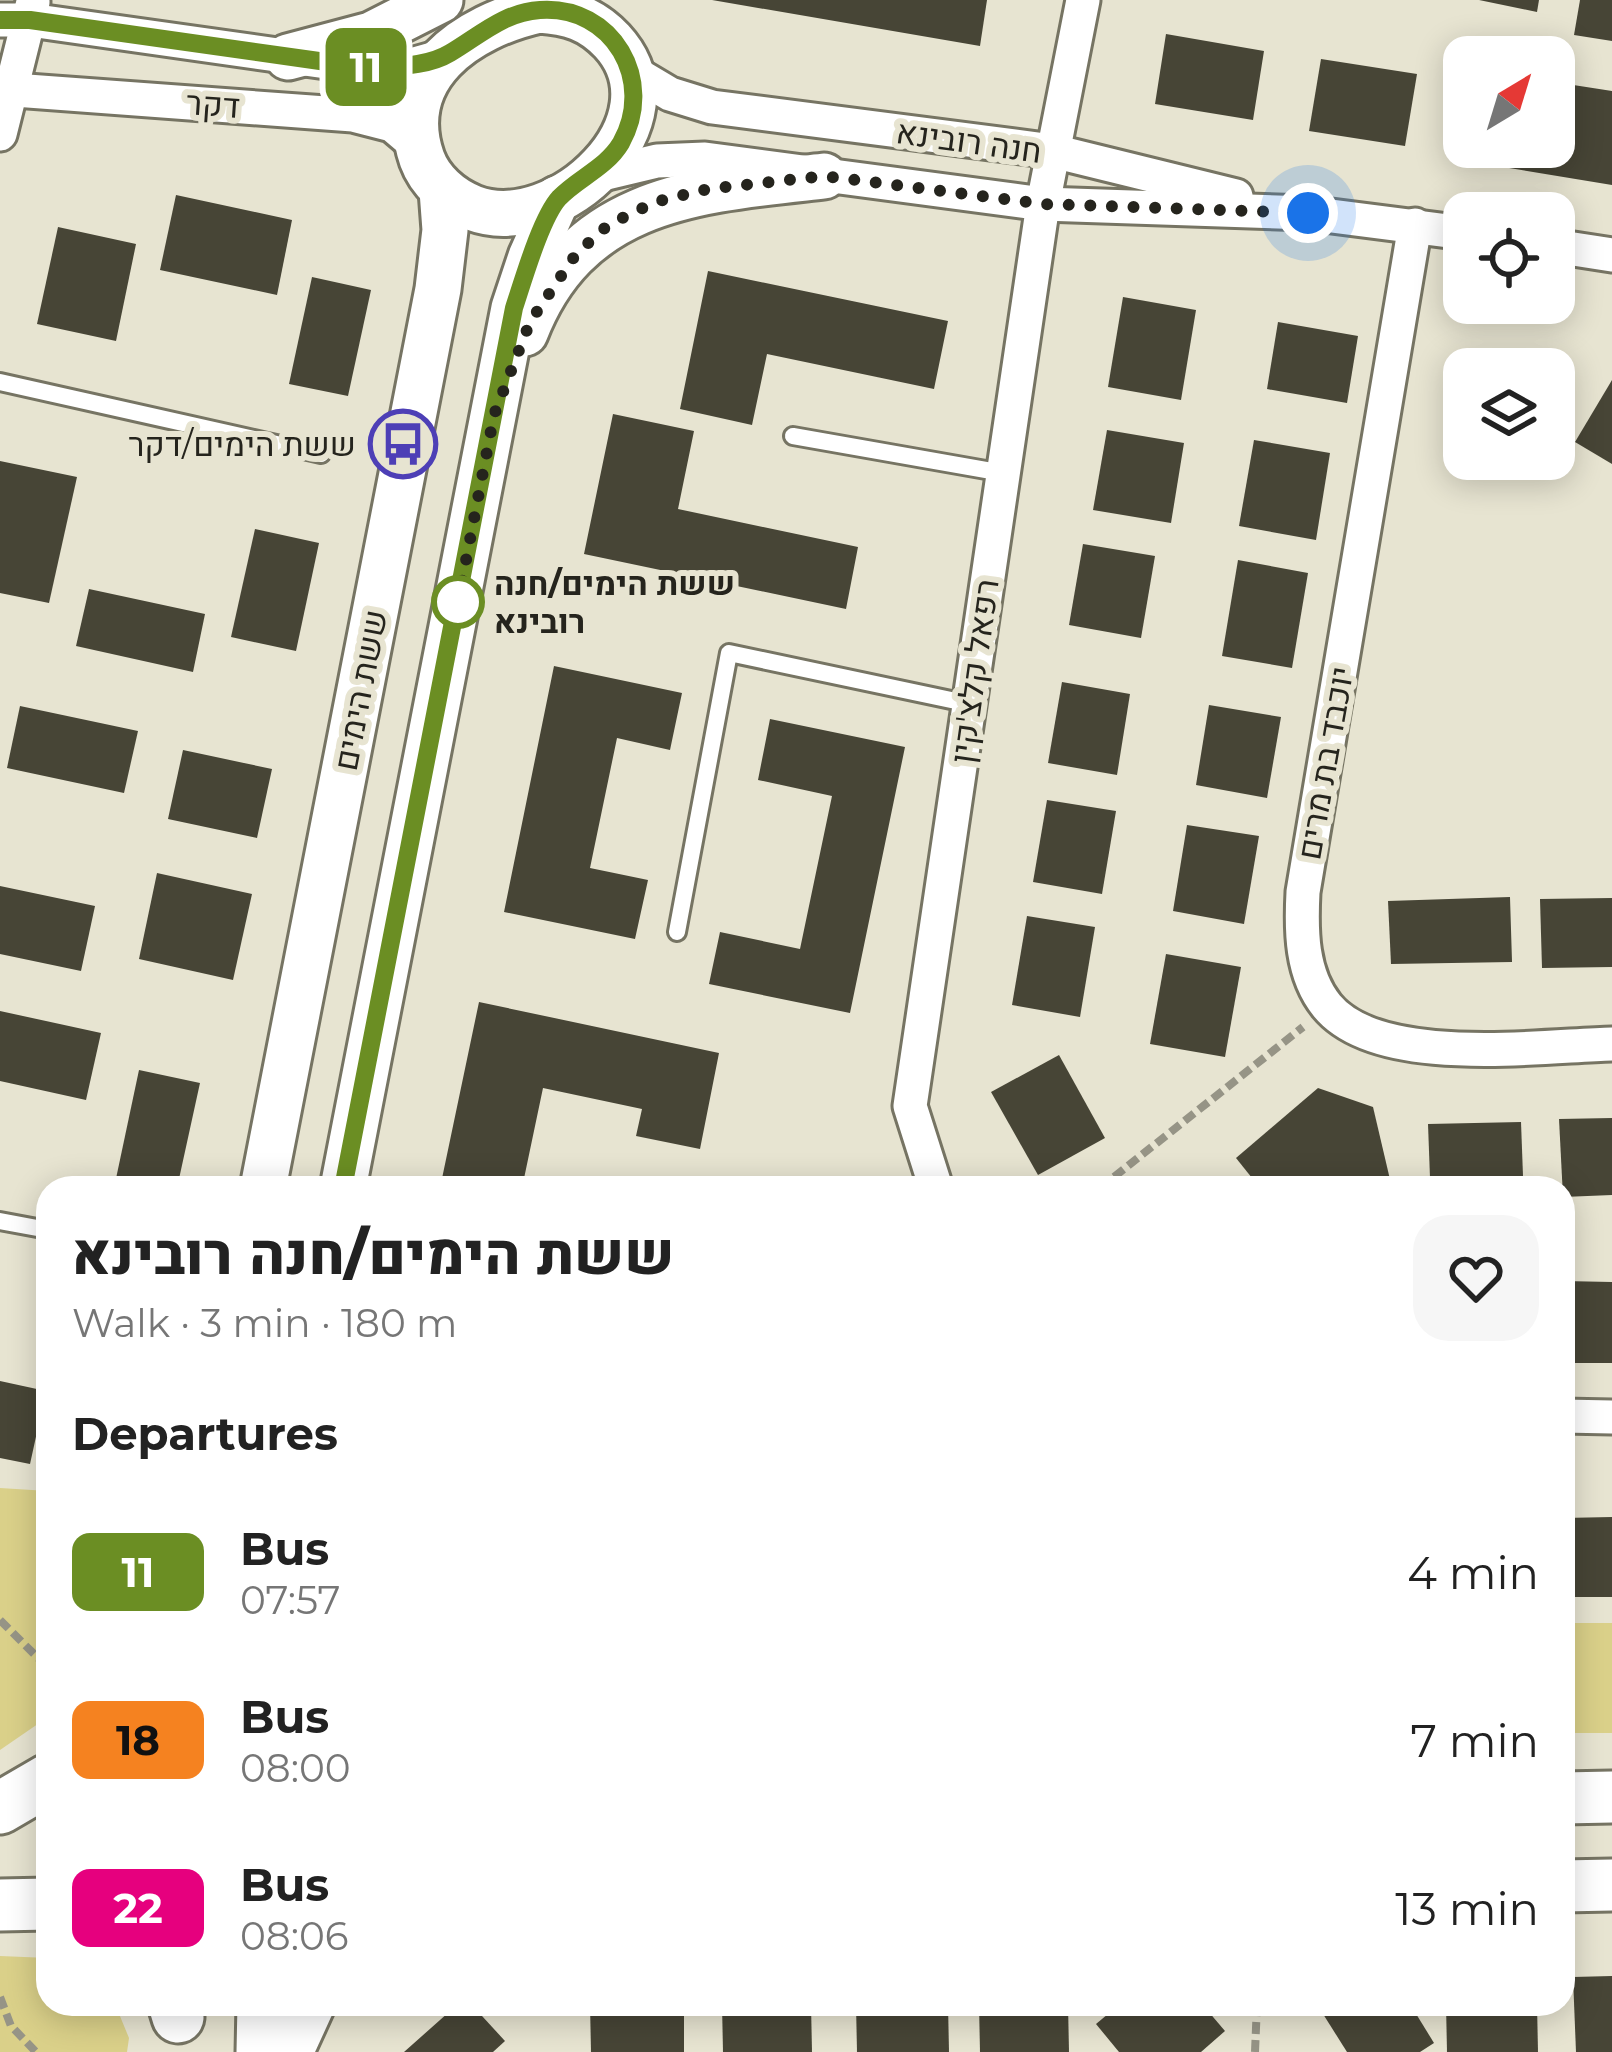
<!DOCTYPE html>
<meta charset="utf-8">
<style>
:root{--surface:#fff;--page:#f6f6f6;--text:#222;--muted:#767676}
body{margin:0;font-family:Montserrat,Heebo,sans-serif;background:var(--page);color:var(--text);height:100vh;display:flex;flex-direction:column;font-size:45px;white-space:nowrap}
*{box-sizing:border-box;margin:0}
p{font-size:39px;color:var(--muted)}
.icon{flex:none;width:66px;height:66px;fill:none;stroke:currentColor;stroke-width:2;stroke-linecap:round;stroke-linejoin:round}
.map{position:relative;flex:1;overflow:hidden}
.sheet{position:absolute;left:36px;top:1176px;width:1539px;height:840px;display:flex;flex-direction:column;background:var(--surface);border-radius:36px;box-shadow:0 6px 30px #0003}
.sheet>*{flex:none}
.badge{padding:0 24px;border-radius:18px;font-size:42px;line-height:78px}
.needle{width:78px;rotate:38deg}
.buttons{position:absolute;left:1443px;top:36px;display:grid;gap:24px}
.buttons a{display:grid;place-items:center;width:132px;height:132px;border-radius:24px;background:var(--surface);box-shadow:0 6px 30px #0003;font-size:60px}
.you{position:absolute;width:60px;height:60px;margin:-30px;border:9px solid #fff;border-radius:50%;background:#1a73e8;box-shadow:0 0 0 18px #1a73e833}
.map>.badge{position:absolute;translate:-50% -50%;box-shadow:0 0 0 6px #fff}
h2{padding:0 36px;font-size:45px;line-height:108px}
.round{display:grid;place-items:center;flex:none;width:126px;height:126px;border-radius:36px;background:var(--page)}
.head{display:flex;align-items:center;justify-content:space-between;height:204px;padding:0 36px}
h1{font-size:57px;font-weight:800;line-height:90px}
ul{padding:0;list-style:none}
li{display:flex;align-items:center;gap:36px;height:168px;padding:0 36px}
li div{flex:1}
li b{display:block;font-size:45px}
li em{font-style:normal}
li .badge{min-width:132px;font-weight:700;text-align:center}
.map>svg:first-child{display:block}
.green{fill:#dad089}
.building{fill:#474536}
.lines{fill:none;stroke-linecap:round;stroke-linejoin:round}
.service-casing{stroke:#767463;stroke-width:22}
.minor-casing{stroke:#767463;stroke-width:39}
.secondary-casing{stroke:#767463;stroke-width:51}
.primary-casing{stroke:#767463;stroke-width:57}
.path{stroke:#969486;stroke-width:8;stroke-dasharray:12 6;stroke-linecap:butt}
.service{stroke:#fff;stroke-width:16}
.minor{stroke:#fff;stroke-width:33}
.secondary{stroke:#fff;stroke-width:45}
.primary{stroke:#fff;stroke-width:51}
.line-casing{stroke:#fff;stroke-width:27}
.line{stroke:#6b8e23;stroke-width:18}
.walk{stroke:#25241d;stroke-width:12;stroke-dasharray:0 21.6}
.stop-dot{fill:#fff;stroke:#6b8e23;stroke-width:6}
.labels{text-anchor:middle;dominant-baseline:central;stroke-width:12;stroke-linejoin:round;paint-order:stroke}
.street-label{font-size:33px;fill:#25241d;stroke:#e7e4d1}
.poi-label{font-size:33px;fill:#25241d;stroke:#e7e4d1;text-anchor:end}
.stop-label{font-size:33px;font-weight:bold;fill:#25241d;stroke:#e7e4d1;text-anchor:start}
</style>
<div class="map">
<svg width="1612" height="2052" viewBox="0 0 1612 2052">
<rect width="100%" height="100%" fill="#e7e4d1"/>
<g class="green">
<path d="M 0,1488 L 48,1491 L 48,1717 L 0,1750 Z"/>
<rect x="1563" y="1623" width="49" height="110"/>
<path d="M 0,1956 L 48,1958 L 48,2004 L 115,2004 L 129,2038 L 127,2052 L 0,2052 Z"/>
</g>
<g class="building">
<path d="M 712,0 L 987,0 L 980,46 Z"/>
<path d="M 1479,0 L 1539,0 L 1537,12 Z"/>
<path d="M 1580,0 L 1612,0 L 1612,41 L 1574,35 Z"/>
<path d="M 1166,34 L 1264,51 L 1253,120 L 1155,104 Z"/>
<path d="M 1321,59 L 1417,74 L 1405,146 L 1309,131 Z"/>
<path d="M 1461,77 L 1464,147 L 1554,147 L 1554,82 L 1612,91 L 1612,185 L 1448,158 Z"/>
<path d="M 176,195 L 292,220 L 277,295 L 160,270 Z"/>
<path d="M 58,227 L 136,244 L 116,341 L 37,324 Z"/>
<path d="M 708,271 L 948,321 L 934,389 L 767,354 L 752,425 L 680,409 Z"/>
<path d="M 312,277 L 371,290 L 348,396 L 289,384 Z"/>
<path d="M 1123,297 L 1196,310 L 1181,400 L 1108,387 Z"/>
<path d="M 1278,322 L 1358,336 L 1347,403 L 1267,389 Z"/>
<path d="M 1612,380 L 1612,464 L 1575,442 Z"/>
<path d="M 613,414 L 694,431 L 678,509 L 858,547 L 846,609 L 584,554 Z"/>
<path d="M 1107,430 L 1184,443 L 1171,523 L 1093,510 Z"/>
<path d="M 1254,440 L 1330,453 L 1316,540 L 1239,526 Z"/>
<path d="M 0,461 L 77,477 L 49,603 L 0,593 Z"/>
<path d="M 255,529 L 319,543 L 296,651 L 231,637 Z"/>
<path d="M 1083,544 L 1155,556 L 1141,638 L 1069,625 Z"/>
<path d="M 1238,560 L 1308,573 L 1292,668 L 1222,656 Z"/>
<path d="M 89,589 L 205,614 L 193,672 L 76,646 Z"/>
<path d="M 554,666 L 682,693 L 670,750 L 617,738 L 590,868 L 648,880 L 635,939 L 504,912 Z"/>
<path d="M 1062,682 L 1130,694 L 1117,775 L 1048,763 Z"/>
<path d="M 1209,705 L 1281,717 L 1267,798 L 1196,785 Z"/>
<path d="M 20,706 L 138,731 L 124,793 L 7,768 Z"/>
<path d="M 770,719 L 905,747 L 850,1013 L 709,984 L 720,932 L 800,949 L 832,796 L 758,780 Z"/>
<path d="M 183,750 L 272,769 L 257,838 L 168,819 Z"/>
<path d="M 1047,800 L 1116,811 L 1102,894 L 1033,882 Z"/>
<path d="M 1187,825 L 1259,836 L 1244,924 L 1173,911 Z"/>
<path d="M 157,873 L 252,894 L 233,980 L 139,959 Z"/>
<path d="M 0,886 L 95,906 L 81,971 L 0,954 Z"/>
<path d="M 1510,897 L 1512,962 L 1391,964 L 1388,901 Z"/>
<path d="M 1612,898 L 1612,967 L 1542,968 L 1540,899 Z"/>
<path d="M 1027,916 L 1095,927 L 1080,1017 L 1012,1005 Z"/>
<path d="M 1166,954 L 1241,967 L 1225,1057 L 1150,1044 Z"/>
<path d="M 479,1002 L 719,1053 L 700,1149 L 636,1136 L 642,1109 L 543,1088 L 522,1188 L 440,1188 Z"/>
<path d="M 0,1011 L 101,1033 L 86,1100 L 0,1081 Z"/>
<path d="M 1059,1055 L 1105,1138 L 1038,1175 L 991,1092 Z"/>
<path d="M 139,1070 L 200,1083 L 177,1188 L 114,1188 Z"/>
<path d="M 1318,1088 L 1373,1107 L 1392,1188 L 1260,1188 L 1236,1158 Z"/>
<path d="M 1612,1118 L 1612,1195 L 1563,1197 L 1559,1119 Z"/>
<path d="M 1521,1122 L 1523,1176 L 1430,1178 L 1428,1124 Z"/>
<path d="M 1563,1281 L 1612,1282 L 1612,1363 L 1563,1363 Z"/>
<path d="M 0,1381 L 46,1391 L 30,1464 L 0,1458 Z"/>
<path d="M 1612,1517 L 1612,1597 L 1563,1597 L 1563,1518 Z"/>
<path d="M 1612,1976 L 1612,2052 L 1576,2052 L 1573,1977 Z"/>
<path d="M 458,2004 L 471,2004 L 505,2041 L 493,2052 L 404,2052 Z"/>
<path d="M 590,2004 L 684,2004 L 684,2052 L 591,2052 Z"/>
<path d="M 722,2004 L 811,2004 L 812,2052 L 723,2052 Z"/>
<path d="M 856,2004 L 948,2004 L 949,2052 L 857,2052 Z"/>
<path d="M 979,2004 L 1068,2004 L 1069,2052 L 980,2052 Z"/>
<path d="M 1120,2004 L 1202,2004 L 1225,2031 L 1201,2052 L 1119,2052 L 1096,2024 Z"/>
<path d="M 1321,2004 L 1410,2004 L 1434,2043 L 1420,2052 L 1347,2052 L 1318,2006 Z"/>
<path d="M 1446,2004 L 1537,2004 L 1538,2052 L 1447,2052 Z"/>
</g>
<g class="lines">
<defs>
<g id="service">
<path d="M 0,382 L 321,454"/>
<path d="M 793,436 L 1003,473"/>
<path d="M 677,932 L 729,653 L 970,704"/>
<path d="M 0,1221 L 48,1230"/>
</g>
<g id="minor">
<path d="M 0,20 L 30,20 L 369,68 L 415,64 L 447,55"/>
<path d="M 633,72 L 670,94 L 712,107 L 1053,151 L 1236,196"/>
<path d="M 0,89 L 353,115 L 392,125 L 418,147"/>
<path d="M 0,134 L 33,2"/>
<path d="M 590,177 L 657,161 L 705,159 L 1043,204 L 1308,213 L 1464,233"/>
<path d="M 1415,225 L 1303,892 C 1301,930 1301,974 1327,1006 C 1378,1068 1538,1046 1612,1044"/>
<path d="M 1554,246 L 1612,255"/>
<path d="M 936,1188 L 910,1106 L 1043,204 L 1083,0"/>
<path d="M 1563,1416 L 1612,1417"/>
</g>
<g id="secondary">
<path d="M 539,10 C 570,12 591,19 612,41 C 685,120 558,240 473,208 C 450,199 430,181 422,159 C 393,76 467,26 539,10 Z"/>
<path d="M 288,57 L 371,35 L 440,0"/>
<path d="M 525,333 C 578,196 698,190 824,176"/>
<path d="M 263,1188 L 438,289 L 445,230 L 442,190"/>
<path d="M 343,1188 L 514,308 L 531,257 L 557,199"/>
<path d="M 259,2052 L 260,2004"/>
</g>
<g id="primary">
<path d="M 1563,1798 L 1612,1797"/>
<path d="M 0,1808 L 48,1780"/>
<path d="M 1563,1886 L 1612,1885"/>
<path d="M 0,1905 L 48,1904"/>
<path d="M 174,2004 L 178,2017"/>
<path d="M 287,2052 L 309,2004"/>
</g>
</defs>
<use href="#service" class="service-casing"/>
<use href="#minor" class="minor-casing"/>
<use href="#secondary" class="secondary-casing"/>
<use href="#primary" class="primary-casing"/>
<g class="path">
<path d="M 1100,1188 L 1303,1027"/>
<path d="M 0,1620 L 48,1668"/>
<path d="M 0,1997 L 11,2026 L 36,2052"/>
<path d="M 1255,2052 L 1257,2004"/>
</g>
<use href="#service" class="service"/>
<use href="#minor" class="minor"/>
<use href="#secondary" class="secondary"/>
<use href="#primary" class="primary"/>
</g>
<g class="lines">
<defs>
<path id="line" d="M 0,20 L 30,20 L 369,68 C 395,66 427,67 450,53 C 479,36 504,12 540,10 C 613,5 656,81 621,143 C 606,168 578,178 559,198 C 541,218 523,281 514,308 L 343,1188"/>
</defs>
<use href="#line" class="line-casing"/>
<use href="#line" class="line"/>
<path class="walk" d="M 458,602 L 494,415 L 530,322 L 576,254 L 608,225 L 655,202 L 708,189 L 824,176 L 1043,204 L 1308,213"/>
</g>
<defs>
<symbol id="bus-ring" viewBox="-11 -11 22 22"><circle r="9.5" fill="#e7e4d1" stroke="#4d3fb6" stroke-width="1.5"/><path d="M-5-6H5V4H4V6H2V4H-2V6H-4V4H-5ZM-3.5-4V0h7V-4ZM-3.5 1.2v1.5H-2V1.2ZM2 1.2v1.5H3.5V1.2Z" fill="#4d3fb6"/></symbol>
</defs>
<g fill-rule="evenodd">
<use href="#bus-ring" x="365" y="406" width="76" height="76"/>
</g>
<circle class="stop-dot" cx="458" cy="602" r="24"/>
<g class="labels">
<g class="street-label">
<text transform="translate(213 104) rotate(4)">דקר</text>
<text transform="translate(969 141) rotate(8)">חנה רובינא</text>
<text transform="translate(974 671) rotate(-82)">רפאל קלצ'קין</text>
<text transform="translate(360 690) rotate(-79)">ששת הימים</text>
<text transform="translate(1325 763) rotate(-80)">יוכבד בת מרים</text>
</g>
<g class="poi-label">
<text x="356" y="444">ששת הימים/דקר</text>
</g>
<g class="stop-label">
<text x="494" y="583">ששת הימים/חנה<tspan x="494" dy="38">רובינא</tspan></text>
</g>
</g>
</svg>
<div class="buttons">
<a><svg class="needle" viewBox="-14 -14 28 28"><path d="M0-13l5 13h-10z" fill="#e53935"/><path d="M0 13l5-13h-10z" fill="#767676"/></svg></a>
<a><svg class="icon" aria-label="locate" viewBox="0 0 24 24"><circle cx="12" cy="12" r="6"/><path d="M12 2v4M12 18v4M2 12h4M18 12h4"/></svg></a>
<a><svg class="icon" aria-label="layers" viewBox="0 0 24 24"><path d="M12 4l9 5-9 5-9-5zM3 14l9 5 9-5"/></svg></a>
</div>
<div class="you" style="left:1308px;top:213px"></div>
<b class="badge" style="left:366px;top:67px;background:#6b8e23;color:#fff">11</b>
<section class="sheet">
<div class="head"><div><h1>ששת הימים/חנה רובינא</h1><p>Walk · 3 min · 180 m</p></div><a class="round"><svg class="icon" aria-label="heart" viewBox="0 0 24 24"><path d="M12 20l-8-8c-3-5 5-10 8-4 3-6 11-1 8 4z"/></svg></a></div>
<h2>Departures</h2>
<ul>
<li><span class="badge" style="background:#6b8e23;color:#fff">11</span><div><b>Bus</b><p>07:57</p></div><em>4 min</em></li>
<li><span class="badge" style="background:#f58220;color:#111">18</span><div><b>Bus</b><p>08:00</p></div><em>7 min</em></li>
<li><span class="badge" style="background:#e6007e;color:#fff">22</span><div><b>Bus</b><p>08:06</p></div><em>13 min</em></li>
</ul>
</section>
</div>
